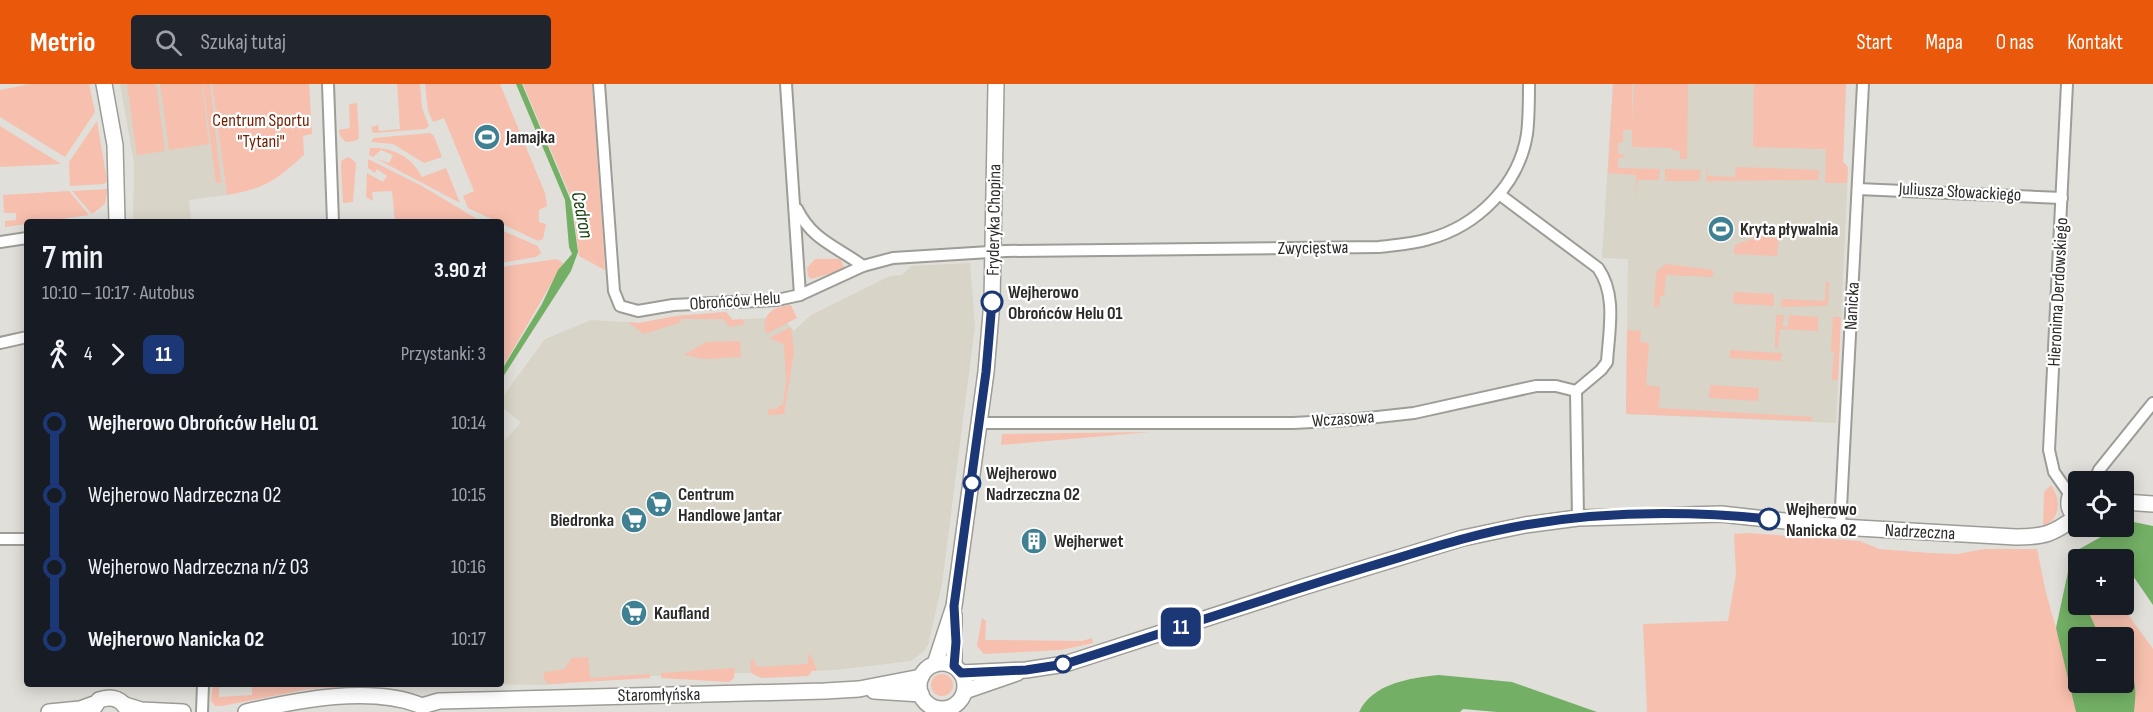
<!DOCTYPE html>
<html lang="pl">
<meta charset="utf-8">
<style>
:root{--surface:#171b24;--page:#20242c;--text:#f1f3f6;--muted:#9ea1a6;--accent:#ea580c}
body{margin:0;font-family:"Sofia Sans Condensed",sans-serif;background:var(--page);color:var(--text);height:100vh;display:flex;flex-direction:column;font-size:22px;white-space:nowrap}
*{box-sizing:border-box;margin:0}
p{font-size:20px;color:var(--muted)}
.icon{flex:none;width:33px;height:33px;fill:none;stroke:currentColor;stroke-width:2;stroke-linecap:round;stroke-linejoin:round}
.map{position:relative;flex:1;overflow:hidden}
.side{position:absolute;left:24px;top:135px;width:480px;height:468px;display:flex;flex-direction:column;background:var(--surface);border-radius:6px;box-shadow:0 3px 15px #0003}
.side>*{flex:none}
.badge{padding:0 12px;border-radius:9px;font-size:21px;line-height:39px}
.controls{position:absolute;left:2068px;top:387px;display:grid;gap:12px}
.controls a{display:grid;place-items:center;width:66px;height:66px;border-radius:6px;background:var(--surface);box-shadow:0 3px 15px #0003;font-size:30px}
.map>.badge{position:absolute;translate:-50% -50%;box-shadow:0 0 0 3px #fff}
.legs{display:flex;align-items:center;gap:9px;height:66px;padding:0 18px;font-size:20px}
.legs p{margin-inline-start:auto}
.summary{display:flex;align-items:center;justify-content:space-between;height:102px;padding:0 18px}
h1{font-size:33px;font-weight:600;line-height:45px}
ul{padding:0 18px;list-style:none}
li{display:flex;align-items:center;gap:21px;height:72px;font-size:22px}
li i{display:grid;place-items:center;width:9px;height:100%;margin:0 8px;background:currentColor}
li i::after{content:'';width:15px;height:15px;margin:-8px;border:4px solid;border-radius:50%;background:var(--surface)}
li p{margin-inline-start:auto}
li:first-child i{background:linear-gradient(#0000 50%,currentColor 0)}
li:last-child i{background:linear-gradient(currentColor 50%,#0000 0)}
header{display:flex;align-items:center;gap:36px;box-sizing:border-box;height:84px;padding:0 30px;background:var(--accent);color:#fff}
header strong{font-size:28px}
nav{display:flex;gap:33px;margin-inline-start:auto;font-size:21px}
.search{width:420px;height:54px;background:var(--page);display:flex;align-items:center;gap:15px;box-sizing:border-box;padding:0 21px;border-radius:6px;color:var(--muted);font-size:22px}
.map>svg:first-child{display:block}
.built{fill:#d8d4c7}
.green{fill:#f7bfae}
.water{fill:#73b065}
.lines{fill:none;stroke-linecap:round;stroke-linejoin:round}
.street-casing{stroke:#9e9c96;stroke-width:14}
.secondary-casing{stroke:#9e9c96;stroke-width:18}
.street{stroke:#fff;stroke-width:10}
.secondary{stroke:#fff;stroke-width:15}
.line-1-casing{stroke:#fff;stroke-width:14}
.line-1{stroke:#1c3775;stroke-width:9}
.stop-1-dot{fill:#fff;stroke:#1c3775;stroke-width:3}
.labels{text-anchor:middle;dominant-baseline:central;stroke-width:4.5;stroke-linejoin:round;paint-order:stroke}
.park-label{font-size:18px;fill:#711e00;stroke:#fff}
.poi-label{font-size:18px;font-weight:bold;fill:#2c2b29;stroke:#fff;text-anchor:start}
.street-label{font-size:18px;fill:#2c2b29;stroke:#fff}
.stop-label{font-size:18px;font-weight:bold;fill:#2c2b29;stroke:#fff;text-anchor:start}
.water-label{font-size:20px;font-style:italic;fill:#143d09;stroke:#fff}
</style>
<header>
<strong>Metrio</strong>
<div class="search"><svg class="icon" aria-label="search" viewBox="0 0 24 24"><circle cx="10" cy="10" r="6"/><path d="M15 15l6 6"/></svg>Szukaj tutaj</div>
<nav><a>Start</a><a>Mapa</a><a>O nas</a><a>Kontakt</a></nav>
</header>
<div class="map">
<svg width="2153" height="628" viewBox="0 0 2153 628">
<rect width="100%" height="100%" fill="#e1dfd9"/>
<g class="built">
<path d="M 120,0 L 212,0 L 227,111 L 189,116 L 191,138 L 133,138 L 134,79 Z"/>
<path d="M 1613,0 L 1846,0 L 1843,78 L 1848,83 L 1847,111 L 1836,339 L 1626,330 L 1628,175 L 1602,174 Z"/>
<path d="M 970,179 L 975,242 L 942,500 L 928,561 L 923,568 L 911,577 L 836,586 L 650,592 L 545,601 L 492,600 L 501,600 L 501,361 L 521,338 L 501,323 L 501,315 L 545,255 L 591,236 L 639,239 L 676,232 L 726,228 L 733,236 L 782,233 L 794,247 L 811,231 L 890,192 L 902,191 L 911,182 Z"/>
</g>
<g class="green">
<path d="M 30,0 L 89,0 L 95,28 L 65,73 L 0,33 L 0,6 Z"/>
<path d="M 127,0 L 156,0 L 165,67 L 137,71 Z"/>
<path d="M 160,0 L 202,0 L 209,60 L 169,66 Z"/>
<path d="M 203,0 L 210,0 L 221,99 L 216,99 Z"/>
<path d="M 212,0 L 309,0 L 312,50 L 303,52 L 304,71 C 275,97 266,104 227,111 Z"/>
<path d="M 397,0 L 420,0 L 422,24 L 429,42 L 425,45 L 373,49 L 371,43 L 378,41 L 379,47 L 400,45 Z"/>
<path d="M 425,0 L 500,0 L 545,109 L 547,122 L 539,126 L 539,138 L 546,140 L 543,155 L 538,157 L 468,124 L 463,112 L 474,107 L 444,34 L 433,38 L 428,27 Z"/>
<path d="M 523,0 L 592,0 L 605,186 L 579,172 L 572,116 Z"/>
<path d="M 1613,0 L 1632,0 L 1632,40 L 1634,0 L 1688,0 L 1687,75 L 1680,75 L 1680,67 L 1673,66 L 1672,64 L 1632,63 L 1632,46 L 1623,46 L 1623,58 L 1618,59 L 1618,70 L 1624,71 L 1624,74 L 1618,74 L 1618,84 L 1660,85 L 1659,96 L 1637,96 L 1636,122 L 1636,91 L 1608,89 Z"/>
<path d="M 1754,0 L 1846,0 L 1843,78 L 1848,83 L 1847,99 L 1825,99 L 1826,65 L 1753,63 Z"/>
<path d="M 357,19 L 359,54 L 355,57 L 346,58 L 340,52 L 339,46 L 350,44 L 349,20 Z"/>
<path d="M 97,37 L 107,97 L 104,100 L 70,102 L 69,78 Z"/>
<path d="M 0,42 L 61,80 L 0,83 Z"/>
<path d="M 430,49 L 434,52 L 442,73 L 424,79 L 393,60 L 371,58 L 374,54 Z"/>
<path d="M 370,64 C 393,63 412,73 422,93 L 446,84 L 460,119 L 377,75 L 389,79 L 393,71 L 381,66 L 373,73 L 369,71 Z"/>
<path d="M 349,73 L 356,79 L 353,118 L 343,119 L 341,81 L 342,76 Z"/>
<path d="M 368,75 L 422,102 L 482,138 L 395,138 L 392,107 L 372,108 L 373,117 L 366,113 L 367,89 L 383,98 L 387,92 L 377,85 L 375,89 L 368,84 Z"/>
<path d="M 1707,83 L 1708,92 L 1735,93 L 1736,83 L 1819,86 L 1819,96 L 1706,97 Z"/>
<path d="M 1665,85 L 1701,86 L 1699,97 L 1665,97 Z"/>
<path d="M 108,105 L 105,120 L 92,130 L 72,107 Z"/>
<path d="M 69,107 L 89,131 L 5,143 L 5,137 L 16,136 L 16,129 L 4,129 L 3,111 Z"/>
<path d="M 1767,139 L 1779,148 L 1777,172 L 1734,170 L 1735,161 L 1759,152 Z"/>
<path d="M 501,146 L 538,162 L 541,169 L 536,173 L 501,179 Z"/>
<path d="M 557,175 L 563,179 L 501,286 L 501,183 Z"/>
<path d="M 815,175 L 840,175 L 844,183 L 840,187 L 811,195 L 808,192 L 807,184 Z"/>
<path d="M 1666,180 L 1713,186 L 1713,193 L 1666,191 L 1664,212 L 1660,212 L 1659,223 L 1654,223 L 1656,188 Z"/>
<path d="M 1826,198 L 1829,198 L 1828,220 L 1826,222 L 1781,223 L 1781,215 L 1825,217 Z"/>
<path d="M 1734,208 L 1774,210 L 1774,222 L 1736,220 L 1733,218 Z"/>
<path d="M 791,221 L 797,234 L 766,250 C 761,230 772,223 791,221 Z"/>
<path d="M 726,228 L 732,236 L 742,235 L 745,240 L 730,243 L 723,235 L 680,235 L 681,238 L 644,250 L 628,238 L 639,239 L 676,232 Z"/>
<path d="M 1776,231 L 1784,231 L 1782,242 L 1788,243 L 1789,231 L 1818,233 L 1818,247 L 1780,245 L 1778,264 L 1775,264 Z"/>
<path d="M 1833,233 L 1841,233 L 1838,296 L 1832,296 L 1834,268 L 1831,267 Z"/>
<path d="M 791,243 L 794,268 L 784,330 L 768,331 L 768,325 L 778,325 L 779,321 L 783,321 L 786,297 L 784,260 L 769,254 Z"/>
<path d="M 1627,246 L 1641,247 L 1640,258 L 1649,259 L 1646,301 L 1660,303 L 1659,324 L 1812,333 L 1812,337 L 1626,330 Z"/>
<path d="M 740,257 L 741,273 L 706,275 L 684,271 L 706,258 Z"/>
<path d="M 1730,266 L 1782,269 L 1781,277 L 1730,274 Z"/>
<path d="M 1710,301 L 1759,304 L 1758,317 L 1709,314 Z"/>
<path d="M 1150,348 L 1001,361 L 1002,350 Z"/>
<path d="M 2051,401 C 2062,417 2060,434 2043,444 L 2044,408 Z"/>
<path d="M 1748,449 L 1860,457 L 1879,465 L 1930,469 L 1957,470 L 1985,465 L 2037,465 L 2046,509 L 2080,628 L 1647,628 L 1643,540 L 1728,537 L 1736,490 L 1734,450 Z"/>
<path d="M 2077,515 L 2079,520 L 2121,521 L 2153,565 L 2153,628 L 2110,628 L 2124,598 L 2124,554 L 2079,553 Z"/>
<path d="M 982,534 L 986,537 L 985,556 L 1082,557 L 1092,554 L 1093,559 L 1061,566 L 984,570 L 977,562 Z"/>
<path d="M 808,571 L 811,571 L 817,587 L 812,587 L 808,592 L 761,594 L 751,589 L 750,579 L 754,574 L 756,583 L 808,580 Z"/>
<path d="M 588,573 L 590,594 L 650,590 L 650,594 L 548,600 L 543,593 L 545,588 L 564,585 L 572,574 Z"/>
<path d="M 735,584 L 734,594 L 729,598 L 661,594 L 661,589 Z"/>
<circle cx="942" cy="601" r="11"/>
<path d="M 213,600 L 219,600 L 219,613 L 252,611 L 252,600 L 365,600 L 362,603 L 308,605 L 222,622 L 215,622 L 211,617 Z"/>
</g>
<g class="water">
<path d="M 516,0 L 522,0 L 571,117 L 578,168 L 571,187 L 501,296 L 501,287 L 542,220 L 558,186 L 572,170 L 569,163 L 565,116 Z"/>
<path d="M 2129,437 L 2153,442 L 2153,521 L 2131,489 L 2124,490 L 2124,476 L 2079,476 L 2079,520 L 2089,521 L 2089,529 L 2100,553 L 2079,554 L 2079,598 L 2124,598 L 2124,580 C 2138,594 2136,609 2134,628 L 2076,628 L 2056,544 L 2072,469 L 2119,443 L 2124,442 Z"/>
<path d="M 1439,591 L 1512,598 L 1597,628 L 1497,628 L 1463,625 L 1460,628 L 1359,628 C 1373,599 1410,594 1439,591 Z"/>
</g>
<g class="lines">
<defs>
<g id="street">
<path d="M 328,0 L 333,138"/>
<path d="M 599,0 L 614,207 L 620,222 L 638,227 L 673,221 L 777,216 L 800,211 L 863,182 L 893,174 L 1006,167 L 1379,163 C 1395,161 1413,160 1429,155 C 1477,142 1519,101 1527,50 C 1529,34 1529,17 1529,0"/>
<path d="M 786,0 L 800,211"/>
<path d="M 2067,0 L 2049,366 L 2054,388 L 2070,411"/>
<path d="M 1858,105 L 2062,114"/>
<path d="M 1499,110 L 1598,184 C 1617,211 1609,246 1607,278 L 1601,286 L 1576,307"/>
<path d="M 797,125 C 813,157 836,162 863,182"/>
<path d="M 0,158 L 27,154"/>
<path d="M 0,259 L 27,253"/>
<path d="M 980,339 L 1293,339 L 1350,336 L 1414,329 L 1536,302 L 1556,302 L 1576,307 L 1578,434"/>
<path d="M 2094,398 L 2099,386 L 2153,319"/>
<path d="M 1840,443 L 1863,0"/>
<path d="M 0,455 L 27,455"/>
<path d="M 202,628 L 203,600"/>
</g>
<g id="secondary">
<path d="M 104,0 L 115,61 L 117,138"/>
<path d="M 2079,403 C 2066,411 2065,427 2079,434"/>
<path d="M 2124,418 L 2153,420"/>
<circle cx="942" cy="602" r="23"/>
<path d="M 935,580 L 954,522 L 986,288 L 992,217 L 996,0"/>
<path d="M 954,582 L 954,531"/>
<path d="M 961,589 L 1026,586 L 1065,580 L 1303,503 L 1463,454 L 1525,441 L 1578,434 L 1721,430 L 1840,443 L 2016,453 C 2044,453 2053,450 2076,433"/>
<path d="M 874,607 L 921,610"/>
<path d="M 965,607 L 1017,589"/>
<path d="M 125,621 L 141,626 L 183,628"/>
<path d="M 49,628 L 80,625 L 94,620"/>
<path d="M 91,628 L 99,616 C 112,611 123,615 128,628"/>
<path d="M 246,628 C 297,616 372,601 422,622 L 439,617 L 825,607 L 859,605 L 921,593"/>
</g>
</defs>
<use href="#street" class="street-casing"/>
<use href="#secondary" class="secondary-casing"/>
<use href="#street" class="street"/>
<use href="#secondary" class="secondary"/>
</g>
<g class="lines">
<defs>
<path id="line-1" d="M 992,218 L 986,288 L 954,522 L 956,558 L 954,582 L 961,589 L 1026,586 L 1065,580 C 1167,548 1269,513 1371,482 C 1422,467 1472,450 1525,441 C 1605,427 1688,427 1769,435"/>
</defs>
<use href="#line-1" class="line-1-casing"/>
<use href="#line-1" class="line-1"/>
</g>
<defs>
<symbol id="stadium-disc" viewBox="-11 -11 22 22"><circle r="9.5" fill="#3f8192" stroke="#fff"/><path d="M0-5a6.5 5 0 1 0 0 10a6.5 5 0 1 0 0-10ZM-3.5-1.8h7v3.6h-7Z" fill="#fff"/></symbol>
<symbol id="supermarket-disc" viewBox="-11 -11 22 22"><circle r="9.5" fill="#3f8192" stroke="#fff"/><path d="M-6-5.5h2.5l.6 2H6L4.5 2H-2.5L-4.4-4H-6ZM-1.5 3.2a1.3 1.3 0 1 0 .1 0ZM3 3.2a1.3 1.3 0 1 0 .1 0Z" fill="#fff"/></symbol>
<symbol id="building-disc" viewBox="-11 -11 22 22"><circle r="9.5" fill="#3f8192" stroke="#fff"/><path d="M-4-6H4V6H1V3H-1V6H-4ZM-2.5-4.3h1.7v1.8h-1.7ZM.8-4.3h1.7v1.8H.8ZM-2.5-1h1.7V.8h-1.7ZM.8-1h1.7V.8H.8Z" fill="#fff"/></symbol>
</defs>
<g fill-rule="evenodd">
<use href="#stadium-disc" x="472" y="38" width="30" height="30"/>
<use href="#stadium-disc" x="1706" y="130" width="30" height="30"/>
<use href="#supermarket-disc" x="644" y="405" width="30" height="30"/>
<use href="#supermarket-disc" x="619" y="421" width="30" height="30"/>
<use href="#building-disc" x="1019" y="442" width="30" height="30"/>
<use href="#supermarket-disc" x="619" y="514" width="30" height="30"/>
</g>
<g class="stop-1-dot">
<circle cx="992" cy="218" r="10"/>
<circle cx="972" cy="399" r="8"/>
<circle cx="1769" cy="435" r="10"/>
<circle cx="1063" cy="580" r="8"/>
</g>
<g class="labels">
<g class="park-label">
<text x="261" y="36">Centrum Sportu<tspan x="261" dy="21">"Tytani"</tspan></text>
</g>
<g class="poi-label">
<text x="506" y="53">Jamajka</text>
<text x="1740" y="145">Kryta pływalnia</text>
<text x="678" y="410">Centrum<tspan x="678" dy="21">Handlowe Jantar</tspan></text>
<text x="614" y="436" text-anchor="end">Biedronka</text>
<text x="1054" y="457">Wejherwet</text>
<text x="654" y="529">Kaufland</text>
</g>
<g class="street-label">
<text transform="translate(1960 108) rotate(3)">Juliusza Słowackiego</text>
<text transform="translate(994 136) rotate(-89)">Fryderyka Chopina</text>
<text transform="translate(1313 164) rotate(-1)">Zwycięstwa</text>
<text transform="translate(2058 208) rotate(-87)">Hieronima Derdowskiego</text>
<text transform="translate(735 217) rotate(-4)">Obrońców Helu</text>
<text transform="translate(1852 222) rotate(-87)">Nanicka</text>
<text transform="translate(1343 335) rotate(-4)">Wczasowa</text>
<text transform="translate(1920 448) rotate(3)">Nadrzeczna</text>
<text transform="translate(659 611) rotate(-1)">Staromłyńska</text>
</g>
<g class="stop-label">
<text x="1008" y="208">Wejherowo<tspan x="1008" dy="21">Obrońców Helu 01</tspan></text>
<text x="986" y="389">Wejherowo<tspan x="986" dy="21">Nadrzeczna 02</tspan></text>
<text x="1786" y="425">Wejherowo<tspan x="1786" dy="21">Nanicka 02</tspan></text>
</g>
<g class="water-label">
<text transform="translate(582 131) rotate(79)">Cedron</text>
</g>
</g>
</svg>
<div class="controls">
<a><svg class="icon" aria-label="locate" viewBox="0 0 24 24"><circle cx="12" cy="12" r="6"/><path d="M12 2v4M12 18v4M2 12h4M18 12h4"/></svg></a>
<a>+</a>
<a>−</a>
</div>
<b class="badge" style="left:1181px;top:543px;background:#1c3775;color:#fff">11</b>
<section class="side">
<div class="summary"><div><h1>7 min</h1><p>10:10 – 10:17 · Autobus</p></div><b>3.90 zł</b></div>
<div class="legs"><svg class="icon" aria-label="walk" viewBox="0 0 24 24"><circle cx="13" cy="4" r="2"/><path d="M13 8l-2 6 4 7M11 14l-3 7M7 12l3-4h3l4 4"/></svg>4<svg class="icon" aria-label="forward" viewBox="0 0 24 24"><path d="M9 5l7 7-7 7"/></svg><b class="badge" style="background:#1c3775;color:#fff">11</b><p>Przystanki: 3</p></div>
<ul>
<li><i style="color:#1c3775"></i><b>Wejherowo Obrońców Helu 01</b><p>10:14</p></li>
<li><i style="color:#1c3775"></i><span>Wejherowo Nadrzeczna 02</span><p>10:15</p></li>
<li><i style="color:#1c3775"></i><span>Wejherowo Nadrzeczna n/ż 03</span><p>10:16</p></li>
<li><i style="color:#1c3775"></i><b>Wejherowo Nanicka 02</b><p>10:17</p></li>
</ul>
</section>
</div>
